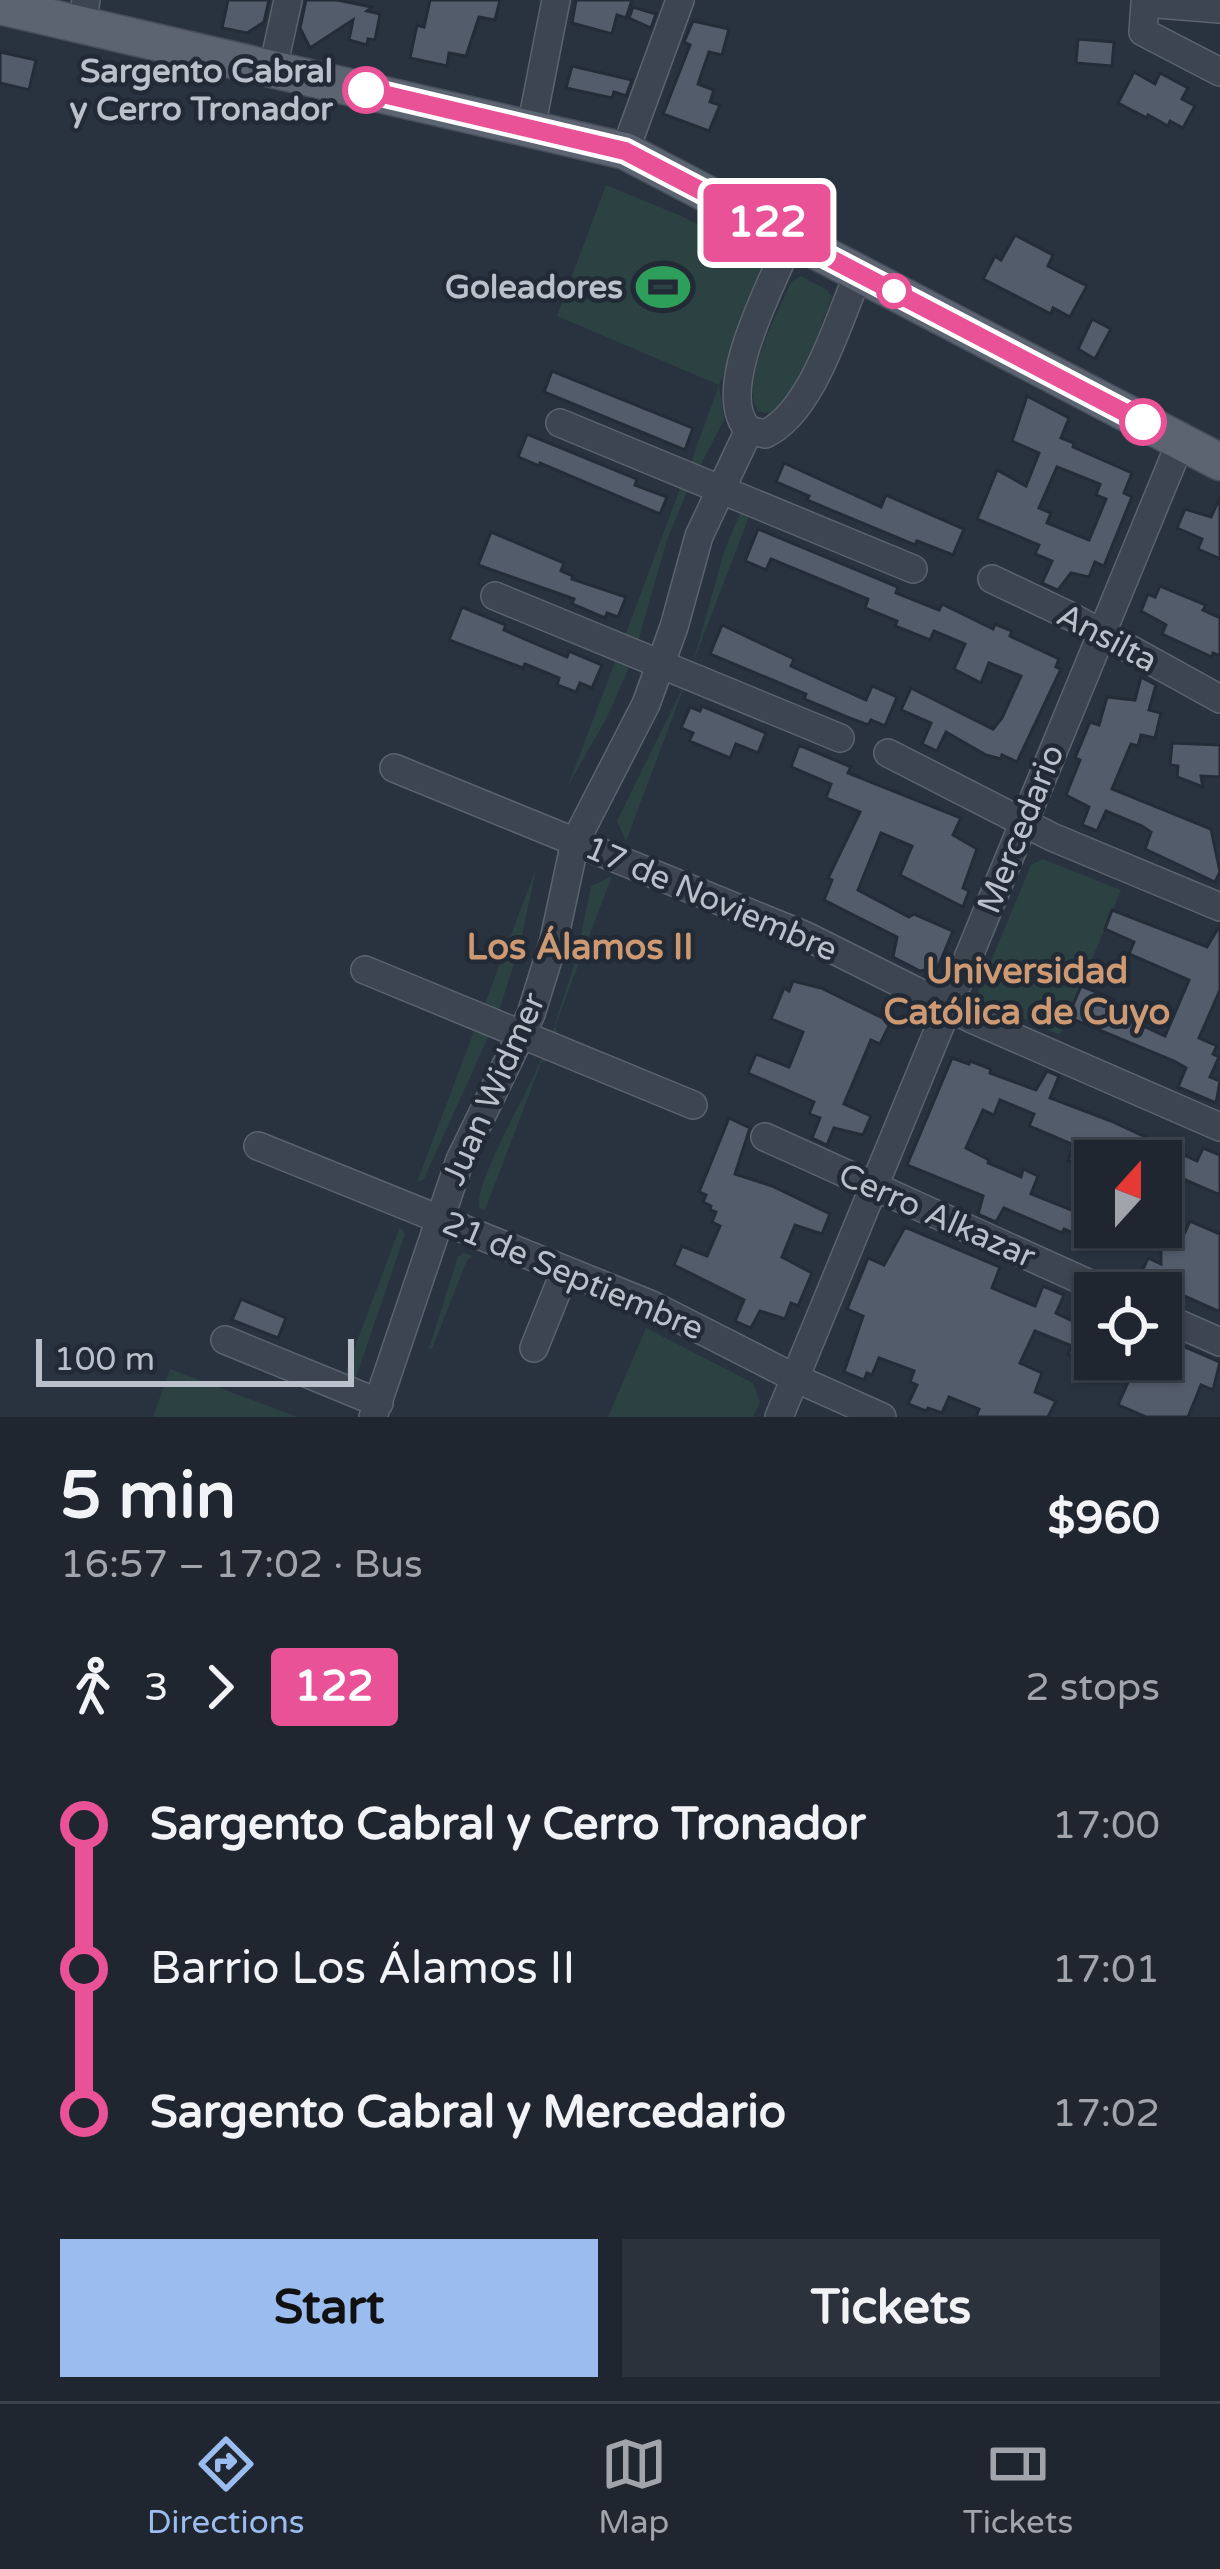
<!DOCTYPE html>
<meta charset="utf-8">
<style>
:root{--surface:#1f2630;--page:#2c323c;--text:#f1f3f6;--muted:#a1a5ab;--line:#3c434c;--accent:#9abcef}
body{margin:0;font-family:"Varela Round",sans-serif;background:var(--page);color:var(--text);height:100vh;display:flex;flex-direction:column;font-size:45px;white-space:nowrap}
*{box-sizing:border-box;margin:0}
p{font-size:39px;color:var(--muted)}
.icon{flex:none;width:66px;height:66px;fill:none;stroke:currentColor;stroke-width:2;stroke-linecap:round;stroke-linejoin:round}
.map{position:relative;height:1417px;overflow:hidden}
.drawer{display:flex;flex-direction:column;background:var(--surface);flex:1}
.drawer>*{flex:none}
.badge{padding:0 24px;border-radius:9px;font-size:42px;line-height:78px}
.needle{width:78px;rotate:21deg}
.tools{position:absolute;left:1074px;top:1140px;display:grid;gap:24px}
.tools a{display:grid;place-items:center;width:108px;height:108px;border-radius:0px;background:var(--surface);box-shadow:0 3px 9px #0004,0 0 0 3px var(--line);font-size:60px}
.scale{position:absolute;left:36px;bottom:30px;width:318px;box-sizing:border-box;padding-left:12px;border:6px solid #bac1ca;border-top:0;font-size:33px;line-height:42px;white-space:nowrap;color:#bac1ca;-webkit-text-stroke:9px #222a36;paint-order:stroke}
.map>.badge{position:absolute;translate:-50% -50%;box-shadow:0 0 0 6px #fff}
.legs{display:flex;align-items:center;gap:18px;height:132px;padding:0 60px;font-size:39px}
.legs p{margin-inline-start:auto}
.headline{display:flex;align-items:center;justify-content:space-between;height:204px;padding:0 60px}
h1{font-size:66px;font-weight:800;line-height:90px}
.action{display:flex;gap:24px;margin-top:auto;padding:24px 60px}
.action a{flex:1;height:138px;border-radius:0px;background:var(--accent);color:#111;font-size:48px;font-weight:800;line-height:138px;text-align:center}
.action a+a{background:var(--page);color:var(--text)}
ul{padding:0 60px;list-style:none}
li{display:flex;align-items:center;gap:42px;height:144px;font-size:45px}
li i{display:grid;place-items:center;width:18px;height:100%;margin:0 15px;background:currentColor}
li i::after{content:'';width:30px;height:30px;margin:-15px;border:9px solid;border-radius:50%;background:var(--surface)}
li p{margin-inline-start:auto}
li:first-child i{background:linear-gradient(#0000 50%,currentColor 0)}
li:last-child i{background:linear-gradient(currentColor 50%,#0000 0)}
.tabs{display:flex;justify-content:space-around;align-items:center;height:168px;border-top:3px solid var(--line);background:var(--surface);font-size:33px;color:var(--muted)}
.tabs a{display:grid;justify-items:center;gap:6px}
.tabs .on{color:var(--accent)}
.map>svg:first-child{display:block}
.green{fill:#2c4142}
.building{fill:#535c6b;stroke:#242c38;stroke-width:3;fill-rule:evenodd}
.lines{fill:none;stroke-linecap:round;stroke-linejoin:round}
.minor-casing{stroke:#5b636e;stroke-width:30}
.major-casing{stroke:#474e5a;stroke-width:39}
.minor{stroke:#3d4550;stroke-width:27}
.major{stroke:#5b6470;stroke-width:36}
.line-1-casing{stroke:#fff;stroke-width:27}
.line-1{stroke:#e95297;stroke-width:18}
.stop-1-dot{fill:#fff;stroke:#e95297;stroke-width:6}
.labels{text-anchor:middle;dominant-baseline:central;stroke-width:9;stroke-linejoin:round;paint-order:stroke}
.stop-label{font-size:33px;font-weight:bold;fill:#bac1ca;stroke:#222a36;text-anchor:end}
.poi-label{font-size:33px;font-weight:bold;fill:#bac1ca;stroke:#222a36;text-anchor:end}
.street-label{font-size:33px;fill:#bac1ca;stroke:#222a36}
.neighbourhood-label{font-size:36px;font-weight:bold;fill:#cd9973;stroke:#222a36}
</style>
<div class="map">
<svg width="1220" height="1417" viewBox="0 0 1220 1417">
<rect width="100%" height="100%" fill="#293340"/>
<g class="green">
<path d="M 606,185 L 681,216 L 757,255 L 763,272 L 719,385 L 724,420 L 700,466 L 691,462 L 719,385 L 557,316 Z"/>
<path d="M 801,276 L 827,290 L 832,297 C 816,336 803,385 770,413 L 759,412 C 737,384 779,312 791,282 Z"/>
<path d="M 681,486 L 688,489 L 667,540 L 638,641 L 625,636 Z"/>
<path d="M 741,511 L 750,514 L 693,663 L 724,552 Z"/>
<path d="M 616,659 L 630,665 L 607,717 L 568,786 Z"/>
<path d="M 683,687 L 684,687 L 626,841 L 617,821 Z"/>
<path d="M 1043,859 L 1121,890 L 1060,1035 L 982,1000 L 978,992 L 1031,865 Z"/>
<path d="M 536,869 L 520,945 L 499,1011 L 484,1006 Z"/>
<path d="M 612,876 L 555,1026 L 559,1036 L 552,1033 L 576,959 L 591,886 Z"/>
<path d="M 475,1029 L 489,1035 L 424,1179 L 417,1182 Z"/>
<path d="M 542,1057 L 549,1060 L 541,1063 L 485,1210 L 479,1208 C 475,1179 530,1090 542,1057 Z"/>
<path d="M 400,1227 L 405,1234 L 355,1380 L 344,1376 Z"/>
<path d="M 463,1253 L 473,1256 L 467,1260 L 432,1349 L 429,1348 L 458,1257 Z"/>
<path d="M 646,1328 L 753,1383 L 760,1402 L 753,1417 L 608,1417 Z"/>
<path d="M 170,1369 L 297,1417 L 153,1417 Z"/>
</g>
<g class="building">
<path d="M 228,0 L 269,0 L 264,22 L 247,33 L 222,28 Z"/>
<path d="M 306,0 L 337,0 L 372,7 L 367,11 L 380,14 L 375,40 L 368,39 L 367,45 L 349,40 L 353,20 L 310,48 L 300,28 Z"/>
<path d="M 430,0 L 500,0 L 495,20 L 479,17 L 466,56 L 449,53 L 447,66 L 410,58 L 417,25 L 424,27 Z"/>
<path d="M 576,0 L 632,0 L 626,18 L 617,15 L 612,34 L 572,23 Z"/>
<path d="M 633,7 L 656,14 L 651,28 L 629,18 Z"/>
<path d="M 693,21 L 729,29 L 722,55 L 709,52 L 698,84 L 714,90 L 710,102 L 720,105 L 709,131 L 663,114 L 690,45 L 684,42 Z"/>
<path d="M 1078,39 L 1114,42 L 1112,66 L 1076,63 Z"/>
<path d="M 0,52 L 36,60 L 29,90 L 0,83 Z"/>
<path d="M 572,66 L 632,80 L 626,96 L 614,92 L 612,98 L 566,88 Z"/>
<path d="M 1134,72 L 1155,84 L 1160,73 L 1188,88 L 1182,99 L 1195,106 L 1183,128 L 1170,121 L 1168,126 L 1148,115 L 1147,118 L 1118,103 Z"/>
<path d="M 1015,235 L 1053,255 L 1048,266 L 1087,286 L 1070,317 L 1053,308 L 1051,314 L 983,279 L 995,256 L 1001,260 Z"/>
<path d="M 1092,319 L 1111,329 L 1095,359 L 1078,349 Z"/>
<path d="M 552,371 L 693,428 L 685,450 L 544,392 Z"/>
<path d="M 1027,396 L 1069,418 L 1061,438 L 1074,443 L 1073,447 L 1132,473 L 1124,493 L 1132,497 L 1104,566 L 1095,562 L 1089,577 L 1071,573 L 1058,590 L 1042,583 L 1052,561 L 1035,554 L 1039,545 L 977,519 L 997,470 L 1026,486 L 1039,453 L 1012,441 ZM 1057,467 L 1100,484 L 1096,495 L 1106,499 L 1089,540 L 1047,523 L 1051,513 L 1039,508 Z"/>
<path d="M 527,434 L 637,479 L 635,485 L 667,497 L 660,514 L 540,463 L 539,466 L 518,457 Z"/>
<path d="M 784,463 L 881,507 L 886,495 L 964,529 L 953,555 L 917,541 L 915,545 L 807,500 L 809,496 L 776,482 Z"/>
<path d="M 1220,497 L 1220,559 L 1198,549 L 1202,539 L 1177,528 L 1185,509 L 1211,517 Z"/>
<path d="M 758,529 L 898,587 L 896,593 L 939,610 L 942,604 L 993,629 L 995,624 L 1012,631 L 1010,636 L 1059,659 L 1056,667 L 1061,669 L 1017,762 L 1002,755 L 1001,759 L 986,755 L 946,732 L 937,751 L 922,744 L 931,723 L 901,710 L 911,688 L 993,729 L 1002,718 L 1021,676 L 989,663 L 981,683 L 954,669 L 965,644 L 934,631 L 930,640 L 895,626 L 897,621 L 865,608 L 868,599 L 771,559 L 766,570 L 745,561 Z"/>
<path d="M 491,532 L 564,563 L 561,571 L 573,576 L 572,579 L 626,597 L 618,617 L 607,613 L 605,618 L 572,604 L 574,599 L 478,565 Z"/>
<path d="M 1160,586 L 1206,605 L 1203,610 L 1220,618 L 1220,656 L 1213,653 L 1212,657 L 1162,634 L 1166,625 L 1141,611 L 1148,594 L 1155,597 Z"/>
<path d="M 462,607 L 506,625 L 504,630 L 536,644 L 567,657 L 569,651 L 602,665 L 592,688 L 580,683 L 576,692 L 557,685 L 559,678 L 525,664 L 523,668 L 449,640 Z"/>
<path d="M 722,625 L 794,659 L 791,666 L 866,700 L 872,686 L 897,697 L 885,726 L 871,720 L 868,725 L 847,717 L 804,699 L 806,694 L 710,654 Z"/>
<path d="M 1141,677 L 1156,685 L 1149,710 L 1161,713 L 1155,738 L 1141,735 L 1138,746 L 1131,744 L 1112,789 L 1211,829 L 1220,872 L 1215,882 L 1145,849 L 1151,832 L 1142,826 L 1106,811 L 1097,831 L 1082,825 L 1089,807 L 1066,795 L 1080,760 L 1075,758 L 1090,722 L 1099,725 L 1107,697 L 1135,700 Z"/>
<path d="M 702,706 L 766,733 L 758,753 L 736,744 L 730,758 L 689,741 L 693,733 L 681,728 L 690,707 L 700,711 Z"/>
<path d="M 1172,743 L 1220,745 L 1220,777 L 1201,776 L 1203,787 L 1177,777 L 1178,766 L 1170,765 Z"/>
<path d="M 799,745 L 851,767 L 848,773 L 961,818 L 953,835 L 977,849 L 963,888 L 969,891 L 963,907 L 900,875 L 912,846 L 881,833 L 858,890 L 909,917 L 914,914 L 953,931 L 938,967 L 920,971 L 893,957 L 897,937 L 824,900 L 832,880 L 828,878 L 860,812 L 826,798 L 831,784 L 791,767 Z"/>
<path d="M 1112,910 L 1207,947 L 1220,925 L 1220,990 L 1199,1038 L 1217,1046 L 1213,1054 L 1219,1057 L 1210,1077 L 1220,1081 L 1216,1103 L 1178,1087 L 1186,1068 L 1174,1061 L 1068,1017 L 1081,986 L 1114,999 L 1109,1010 L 1165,1036 L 1189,980 L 1129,954 L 1134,942 L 1105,929 Z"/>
<path d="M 793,981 L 821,988 L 891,1022 L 880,1044 L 871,1040 L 844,1104 L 871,1116 L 863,1135 L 834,1128 L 827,1145 L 812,1138 L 820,1118 L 809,1114 L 814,1102 L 748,1073 L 756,1054 L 789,1067 L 803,1032 L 771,1019 L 784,988 L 789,991 Z"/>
<path d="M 952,1058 L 969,1064 L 970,1061 L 991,1069 L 990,1073 L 1036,1090 L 1047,1071 L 1059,1076 L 1050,1098 L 1111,1121 L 1197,1161 L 1203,1148 L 1220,1155 L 1220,1195 L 1165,1171 L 1169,1161 L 1145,1161 L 1118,1150 L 1113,1161 L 1068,1161 L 1074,1145 L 1029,1126 L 1034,1114 L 1000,1100 L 994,1115 L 983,1110 L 966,1148 L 989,1160 L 988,1163 L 1021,1177 L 1023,1169 L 1038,1176 L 1031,1194 L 1087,1216 L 1080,1236 L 1064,1229 L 1062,1233 L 1004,1208 L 996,1222 L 978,1214 L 983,1196 L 907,1165 Z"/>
<path d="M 729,1118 L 750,1128 L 735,1174 L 772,1186 L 830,1214 L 822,1234 L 795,1225 L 782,1257 L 812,1273 L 798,1306 L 791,1303 L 785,1319 L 760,1311 L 751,1328 L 735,1321 L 744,1300 L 674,1265 L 682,1246 L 707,1256 L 720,1226 L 712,1222 L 716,1212 L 710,1210 L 711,1206 L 703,1202 L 706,1195 L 699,1192 Z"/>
<path d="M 1190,1221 L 1220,1234 L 1220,1312 L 1140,1276 L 1148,1258 L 1161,1264 L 1161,1239 L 1178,1247 Z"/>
<path d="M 905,1227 L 1000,1267 L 992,1288 L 1035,1306 L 1043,1286 L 1064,1295 L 1056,1313 L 1095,1332 L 1095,1357 L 1087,1353 L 1083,1361 L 1068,1354 L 1072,1346 L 1035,1331 L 1020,1363 L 1042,1373 L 1035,1392 L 1056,1401 L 1048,1417 L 976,1417 L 979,1409 L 949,1397 L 942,1413 L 928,1408 L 926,1411 L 908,1404 L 917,1385 L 910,1382 L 914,1371 L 879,1358 L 872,1375 L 867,1373 L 864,1380 L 844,1372 L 863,1316 L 847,1309 L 868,1258 L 884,1265 Z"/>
<path d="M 241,1299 L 286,1318 L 278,1338 L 232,1320 Z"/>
<path d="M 1169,1340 L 1220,1362 L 1213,1390 L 1201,1385 L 1188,1417 L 1146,1417 L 1118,1405 L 1132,1373 L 1100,1359 L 1161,1359 L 1161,1345 L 1166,1347 Z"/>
</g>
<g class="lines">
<defs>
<g id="minor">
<path d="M 1220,9 L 1145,3 L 1143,32 L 1220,72"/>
<path d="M 81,25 L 86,0"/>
<path d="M 273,68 L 288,0"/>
<path d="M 531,128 L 556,0"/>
<path d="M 625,151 L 680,0"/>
<path d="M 792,236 C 775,278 711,393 749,430 L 765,434 C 813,412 838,320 859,273"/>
<path d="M 560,423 L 913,569"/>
<path d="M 992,579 L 1072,617 L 1220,699"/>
<path d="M 495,596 L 840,738"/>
<path d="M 888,753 L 1052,837 L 1220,907"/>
<path d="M 394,768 L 806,936 L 972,1019 L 1220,1127"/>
<path d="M 365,970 L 693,1105"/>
<path d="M 765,1137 L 1110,1293"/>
<path d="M 258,1146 L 652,1305 L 795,1378 L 882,1417"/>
<path d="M 1161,1316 L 1220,1342"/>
<path d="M 225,1340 L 379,1403"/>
<path d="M 534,1348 L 565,1271"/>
<path d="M 373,1417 L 460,1160 L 531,1014 L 554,940 L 575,842 L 646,704 L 674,627 L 699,536 L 749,430"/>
<path d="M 779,1417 L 1181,441"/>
</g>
<path id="major" d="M 0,6 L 625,151 L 1220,462"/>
</defs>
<use href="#minor" class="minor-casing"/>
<use href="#major" class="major-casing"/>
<use href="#minor" class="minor"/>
<use href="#major" class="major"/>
</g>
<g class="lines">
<defs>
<path id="line-1" d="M 366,90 L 625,151 L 1143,422"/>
</defs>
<use href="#line-1" class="line-1-casing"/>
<use href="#line-1" class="line-1"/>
</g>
<defs>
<symbol id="stadium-bare" viewBox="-9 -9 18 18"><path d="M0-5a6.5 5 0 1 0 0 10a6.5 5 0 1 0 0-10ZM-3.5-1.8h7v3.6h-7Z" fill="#2e9e5b" stroke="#222a36" stroke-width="2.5" paint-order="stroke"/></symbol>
</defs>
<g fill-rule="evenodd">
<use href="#stadium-bare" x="625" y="249" width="76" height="76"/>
</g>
<g class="stop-1-dot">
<circle cx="366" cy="90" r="21"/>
<circle cx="894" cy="291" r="15"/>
<circle cx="1143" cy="422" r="21"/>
</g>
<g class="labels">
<g class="stop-label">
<text x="333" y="71">Sargento Cabral<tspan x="333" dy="38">y Cerro Tronador</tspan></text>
</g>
<g class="poi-label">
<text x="623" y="287">Goleadores</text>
</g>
<g class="street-label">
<text transform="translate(1107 638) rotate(28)">Ansilta</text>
<text transform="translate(1021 829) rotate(-68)">Mercedario</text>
<text transform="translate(711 899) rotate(23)">17 de Noviembre</text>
<text transform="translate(494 1089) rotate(-66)">Juan Widmer</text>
<text transform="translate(937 1216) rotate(24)">Cerro Alkazar</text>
<text transform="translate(573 1276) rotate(23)">21 de Septiembre</text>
</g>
<g class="neighbourhood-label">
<text x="580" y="947">Los Álamos II</text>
<text x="1027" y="971">Universidad<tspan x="1027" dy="41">Católica de Cuyo</tspan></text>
</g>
</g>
</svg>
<div class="tools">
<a><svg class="needle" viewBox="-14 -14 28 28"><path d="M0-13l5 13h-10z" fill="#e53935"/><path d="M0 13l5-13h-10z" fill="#a1a5ab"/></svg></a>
<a><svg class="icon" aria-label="locate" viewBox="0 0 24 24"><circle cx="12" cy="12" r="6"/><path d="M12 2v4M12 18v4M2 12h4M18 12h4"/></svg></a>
</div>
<div class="scale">100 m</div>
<b class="badge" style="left:767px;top:223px;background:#e95297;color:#fff">122</b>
</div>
<section class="drawer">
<div class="headline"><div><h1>5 min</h1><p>16:57 – 17:02 · Bus</p></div><b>$960</b></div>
<div class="legs"><svg class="icon" aria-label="walk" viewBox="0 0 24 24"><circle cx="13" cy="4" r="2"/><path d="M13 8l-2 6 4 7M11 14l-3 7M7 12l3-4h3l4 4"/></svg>3<svg class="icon" aria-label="forward" viewBox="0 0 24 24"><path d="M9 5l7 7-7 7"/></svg><b class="badge" style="background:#e95297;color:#fff">122</b><p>2 stops</p></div>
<ul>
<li><i style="color:#e95297"></i><b>Sargento Cabral y Cerro Tronador</b><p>17:00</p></li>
<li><i style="color:#e95297"></i><span>Barrio Los Álamos II</span><p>17:01</p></li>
<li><i style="color:#e95297"></i><b>Sargento Cabral y Mercedario</b><p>17:02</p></li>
</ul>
<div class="action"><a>Start</a><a>Tickets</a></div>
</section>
<nav class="tabs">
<a class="on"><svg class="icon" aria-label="directions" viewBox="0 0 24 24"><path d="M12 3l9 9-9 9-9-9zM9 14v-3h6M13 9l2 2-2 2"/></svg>Directions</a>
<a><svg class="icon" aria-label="map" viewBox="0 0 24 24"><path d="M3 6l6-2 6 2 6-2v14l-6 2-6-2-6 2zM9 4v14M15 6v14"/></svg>Map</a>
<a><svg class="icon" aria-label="tickets" viewBox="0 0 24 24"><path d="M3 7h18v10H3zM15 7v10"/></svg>Tickets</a>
</nav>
